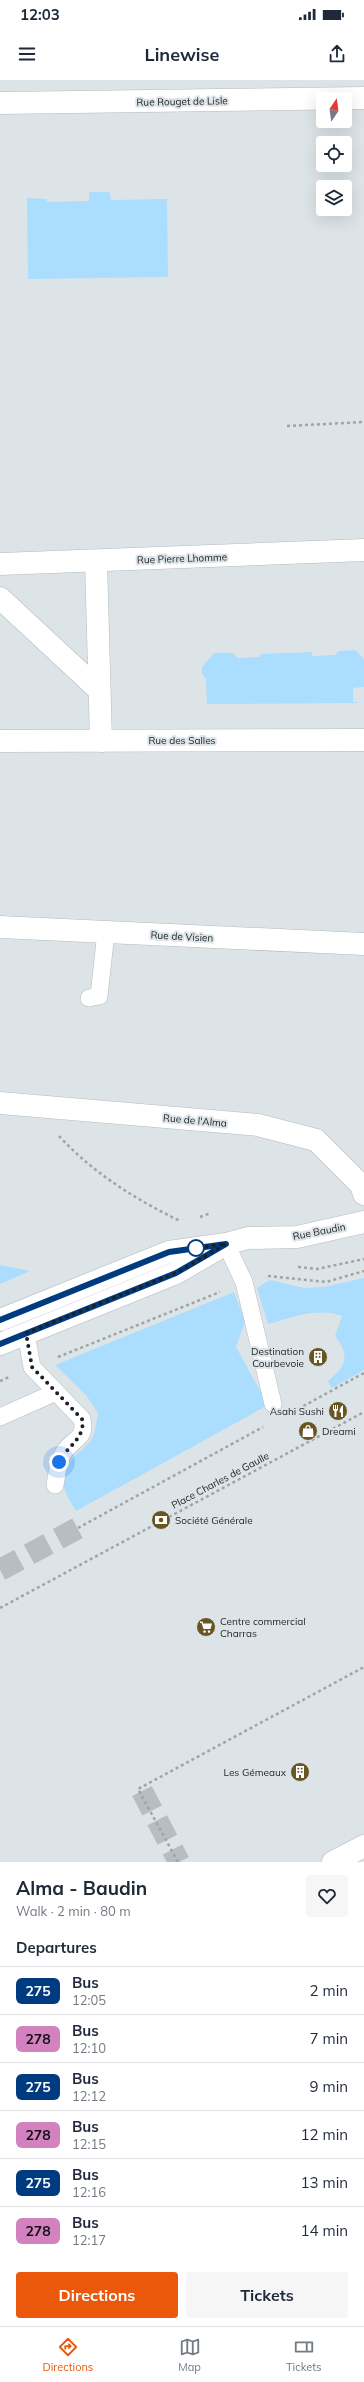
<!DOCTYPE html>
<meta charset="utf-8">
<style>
:root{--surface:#fff;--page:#f6f6f7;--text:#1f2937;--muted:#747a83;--line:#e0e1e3;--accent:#ea580c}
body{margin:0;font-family:Mulish,sans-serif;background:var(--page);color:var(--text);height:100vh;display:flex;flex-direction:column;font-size:15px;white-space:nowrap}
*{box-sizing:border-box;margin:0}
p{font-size:13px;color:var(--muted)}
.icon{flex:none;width:22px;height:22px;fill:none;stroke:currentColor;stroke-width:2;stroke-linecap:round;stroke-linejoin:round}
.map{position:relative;height:1782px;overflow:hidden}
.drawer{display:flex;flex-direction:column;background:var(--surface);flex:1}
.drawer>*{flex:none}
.badge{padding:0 8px;border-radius:6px;font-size:14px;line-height:26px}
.needle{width:26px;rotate:13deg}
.controls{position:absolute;left:316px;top:12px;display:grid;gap:8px}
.controls a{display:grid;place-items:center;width:36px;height:36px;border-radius:4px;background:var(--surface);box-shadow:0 4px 16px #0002;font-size:20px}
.you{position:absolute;width:20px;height:20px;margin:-10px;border:3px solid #fff;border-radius:50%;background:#1a73e8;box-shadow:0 0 0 6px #1a73e833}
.map>.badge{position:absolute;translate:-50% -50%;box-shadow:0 0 0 2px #fff}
h2{padding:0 16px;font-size:15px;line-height:36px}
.round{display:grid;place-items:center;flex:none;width:42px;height:42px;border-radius:4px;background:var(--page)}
.summary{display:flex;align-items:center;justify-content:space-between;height:68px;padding:0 16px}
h1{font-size:19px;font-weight:700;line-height:30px}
.button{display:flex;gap:8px;margin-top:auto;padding:8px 16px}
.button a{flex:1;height:46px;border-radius:4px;background:var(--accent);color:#fff;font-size:16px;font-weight:700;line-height:46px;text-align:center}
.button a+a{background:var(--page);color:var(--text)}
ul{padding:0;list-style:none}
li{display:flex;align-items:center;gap:12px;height:48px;padding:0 16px;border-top:1px solid var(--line)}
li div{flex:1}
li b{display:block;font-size:15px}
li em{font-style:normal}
li .badge{min-width:44px;font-weight:700;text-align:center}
.status{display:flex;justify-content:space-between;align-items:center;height:28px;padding:0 20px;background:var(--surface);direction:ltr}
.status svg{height:11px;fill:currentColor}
header{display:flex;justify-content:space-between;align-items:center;height:52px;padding:0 16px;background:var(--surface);font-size:18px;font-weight:700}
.dock{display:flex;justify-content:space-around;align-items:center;height:56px;border-top:1px solid var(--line);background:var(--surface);font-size:11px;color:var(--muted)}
.dock a{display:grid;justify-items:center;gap:2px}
.dock .active{color:var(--accent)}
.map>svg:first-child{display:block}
.green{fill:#abddfe}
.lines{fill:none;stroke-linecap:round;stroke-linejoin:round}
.street-tunnel{stroke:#b7bdc0;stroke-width:22;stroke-dasharray:22 11;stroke-linecap:butt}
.lane-casing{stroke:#b4babf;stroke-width:18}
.street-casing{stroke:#b4babf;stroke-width:23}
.secondary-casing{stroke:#b4babf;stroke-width:23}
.path{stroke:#9fa4a7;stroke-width:2.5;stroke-dasharray:3 3;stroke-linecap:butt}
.lane{stroke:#fff;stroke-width:17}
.street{stroke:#fff;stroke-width:22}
.secondary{stroke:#fff;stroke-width:22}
.line-casing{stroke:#fff;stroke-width:9}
.line{stroke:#003b80;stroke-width:6}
.walk{stroke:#1d2021;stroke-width:4;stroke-dasharray:0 7.2}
.stop-dot{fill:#fff;stroke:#003b80;stroke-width:2}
.labels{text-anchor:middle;stroke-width:4;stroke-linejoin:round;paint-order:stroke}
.street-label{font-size:10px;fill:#1d2021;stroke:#dde4e8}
.poi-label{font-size:10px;fill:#1d2021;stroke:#dde4e8;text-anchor:end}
</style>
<div class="status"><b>12:03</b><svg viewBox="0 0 49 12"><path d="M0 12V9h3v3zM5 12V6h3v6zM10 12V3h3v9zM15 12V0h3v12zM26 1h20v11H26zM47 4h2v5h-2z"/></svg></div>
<header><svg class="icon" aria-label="menu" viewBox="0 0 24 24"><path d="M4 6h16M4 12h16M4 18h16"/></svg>Linewise<svg class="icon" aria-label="share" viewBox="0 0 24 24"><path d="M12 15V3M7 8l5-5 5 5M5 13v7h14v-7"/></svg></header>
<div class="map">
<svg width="364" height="1782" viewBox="0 0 364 1782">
<rect width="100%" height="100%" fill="#dde4e8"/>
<!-- green -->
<g class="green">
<path d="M89,112H110L111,120L167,119L168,197L28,199L27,118L47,119V122L89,121Z"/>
<path d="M355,570L364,579V607L353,608V622L364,623L207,624L206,599L202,594V587L214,573H232L238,578L260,577V574L312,572V576L335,575L339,571Z"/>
<path d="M0,1185L30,1191L0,1204Z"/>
<path d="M364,1198V1290L332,1308L328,1301C347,1286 350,1275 335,1256L342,1236C317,1227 293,1237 268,1244L257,1208L270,1200L304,1208L324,1207Z"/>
<path d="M234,1212L245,1241L236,1267L268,1325L76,1431C65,1413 55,1398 73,1378C78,1372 86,1367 91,1360C96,1352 96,1342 98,1333L86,1315L55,1285Z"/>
</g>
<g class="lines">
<!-- street-tunnel -->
<g class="street-tunnel">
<path d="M0,1490L78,1448"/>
<path d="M142,1711L179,1782"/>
</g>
<defs>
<g id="lane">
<path d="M89,918L99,916L106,852"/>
<path d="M226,1164L244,1202L273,1324"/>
<path d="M26,1253L32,1287L82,1339C87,1359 73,1358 64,1372C58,1381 57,1394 55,1405"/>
<path d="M0,1337L56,1312"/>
</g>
<g id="street">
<path d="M0,23L364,18"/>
<path d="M96,481L101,661"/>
<path d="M0,484L364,470"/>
<path d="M0,518L99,610"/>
<path d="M0,661L364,660"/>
<path d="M0,847L364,864"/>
<path d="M0,1023L258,1045L316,1060L361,1105L364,1114"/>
<path d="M333,1782L364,1766"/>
</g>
<g id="secondary">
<path d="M0,1240L169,1172L226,1164L248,1158L297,1157L364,1142"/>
<path d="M0,1264L176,1193L216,1170"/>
</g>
</defs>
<!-- lane casing -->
<use href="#lane" class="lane-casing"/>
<!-- street casing -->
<use href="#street" class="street-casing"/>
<!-- secondary casing -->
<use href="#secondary" class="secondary-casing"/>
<!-- path -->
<g class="path">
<path d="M287,346L364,342"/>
<path d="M59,1056C93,1093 135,1119 180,1141"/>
<path d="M200,1137L211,1133"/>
<path d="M298,1187L317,1189L364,1179"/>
<path d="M268,1196L326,1202L364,1191"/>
<path d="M58,1277L220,1212"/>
<path d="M0,1301L9,1297"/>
<path d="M298,1329L364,1293"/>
<path d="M78,1448L263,1347"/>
<path d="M0,1528L364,1332"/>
<path d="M178,1782L138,1709L364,1587"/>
</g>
<!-- lane -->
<use href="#lane" class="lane"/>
<!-- street -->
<use href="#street" class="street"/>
<!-- secondary -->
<use href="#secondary" class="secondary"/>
</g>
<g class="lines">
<defs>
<path id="line" d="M0,1240L169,1172L226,1164L176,1193L0,1264"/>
</defs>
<!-- line casing -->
<use href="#line" class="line-casing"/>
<!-- line -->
<use href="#line" class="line"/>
<!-- walk -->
<path class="walk" d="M59,1382C67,1366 86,1358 82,1339L32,1287L26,1253L176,1193L226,1164L196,1168"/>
</g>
<!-- icons -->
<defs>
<symbol id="building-disc" viewBox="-11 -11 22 22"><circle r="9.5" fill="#685523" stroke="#dde4e8"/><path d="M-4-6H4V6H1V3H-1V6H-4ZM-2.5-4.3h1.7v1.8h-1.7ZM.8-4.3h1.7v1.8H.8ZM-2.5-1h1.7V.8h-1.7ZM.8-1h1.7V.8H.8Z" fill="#fff"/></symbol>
<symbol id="restaurant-disc" viewBox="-11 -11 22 22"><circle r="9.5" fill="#685523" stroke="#dde4e8"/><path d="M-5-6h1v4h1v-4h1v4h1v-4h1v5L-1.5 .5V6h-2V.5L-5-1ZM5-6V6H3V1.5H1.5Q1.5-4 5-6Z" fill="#fff"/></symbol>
<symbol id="shop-disc" viewBox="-11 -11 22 22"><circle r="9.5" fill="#685523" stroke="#dde4e8"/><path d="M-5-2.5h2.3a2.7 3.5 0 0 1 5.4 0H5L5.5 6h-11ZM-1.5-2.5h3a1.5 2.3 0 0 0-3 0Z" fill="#fff"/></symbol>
<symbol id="bank-disc" viewBox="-11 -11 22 22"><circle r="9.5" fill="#685523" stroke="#dde4e8"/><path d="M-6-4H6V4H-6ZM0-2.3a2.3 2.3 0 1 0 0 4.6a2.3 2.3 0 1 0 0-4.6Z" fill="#fff"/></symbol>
<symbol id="supermarket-disc" viewBox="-11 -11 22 22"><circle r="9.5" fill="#685523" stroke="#dde4e8"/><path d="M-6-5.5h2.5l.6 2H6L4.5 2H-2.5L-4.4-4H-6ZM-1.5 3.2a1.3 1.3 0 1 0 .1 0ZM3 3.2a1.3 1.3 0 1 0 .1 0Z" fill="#fff"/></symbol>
</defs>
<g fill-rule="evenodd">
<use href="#building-disc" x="307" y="1266" width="22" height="22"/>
<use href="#restaurant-disc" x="327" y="1320" width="22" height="22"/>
<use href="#shop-disc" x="297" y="1340" width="22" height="22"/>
<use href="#bank-disc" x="150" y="1429" width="22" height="22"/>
<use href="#supermarket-disc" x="195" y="1536" width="22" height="22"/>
<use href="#building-disc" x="289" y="1681" width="22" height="22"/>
</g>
<!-- markers -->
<circle class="stop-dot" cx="196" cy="1168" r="8"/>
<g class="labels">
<!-- street labels -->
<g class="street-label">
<text transform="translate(182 21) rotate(-1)" y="4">Rue Rouget de Lisle</text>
<text transform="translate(182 478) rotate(-2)" y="4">Rue Pierre Lhomme</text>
<text x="182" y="664">Rue des Salles</text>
<text transform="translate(182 856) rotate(3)" y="4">Rue de Visien</text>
<text transform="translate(195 1040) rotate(5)" y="4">Rue de l'Alma</text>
<text transform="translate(319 1151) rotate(-11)" y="4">Rue Baudin</text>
<text transform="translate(220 1400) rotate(-28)" y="4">Place Charles de Gaulle</text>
</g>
<!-- poi labels -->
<g class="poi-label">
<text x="304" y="1275">Destination<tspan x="304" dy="12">Courbevoie</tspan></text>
<text x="324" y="1335">Asahi Sushi</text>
<text x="322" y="1355" text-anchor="start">Dreami</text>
<text x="175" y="1444" text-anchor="start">Société Générale</text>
<text x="220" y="1545" text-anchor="start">Centre commercial<tspan x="220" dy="12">Charras</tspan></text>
<text x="286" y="1696">Les Gémeaux</text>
</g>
</g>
</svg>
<div class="controls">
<a><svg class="needle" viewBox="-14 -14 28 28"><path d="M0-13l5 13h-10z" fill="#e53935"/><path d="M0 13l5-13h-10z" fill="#747a83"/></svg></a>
<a><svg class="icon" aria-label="locate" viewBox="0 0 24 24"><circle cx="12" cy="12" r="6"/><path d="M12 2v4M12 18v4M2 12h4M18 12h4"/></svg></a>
<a><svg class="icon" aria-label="layers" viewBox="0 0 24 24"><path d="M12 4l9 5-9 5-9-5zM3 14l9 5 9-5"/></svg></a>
</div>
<div class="you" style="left:59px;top:1382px"></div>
</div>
<section class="drawer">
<div class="summary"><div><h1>Alma - Baudin</h1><p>Walk · 2 min · 80 m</p></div><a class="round"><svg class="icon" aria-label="heart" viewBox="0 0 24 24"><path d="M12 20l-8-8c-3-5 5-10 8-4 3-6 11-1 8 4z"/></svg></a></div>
<h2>Departures</h2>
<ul>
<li><span class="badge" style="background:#003b80;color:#fff">275</span><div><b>Bus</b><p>12:05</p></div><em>2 min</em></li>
<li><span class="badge" style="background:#d282be;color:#111">278</span><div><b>Bus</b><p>12:10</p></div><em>7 min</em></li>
<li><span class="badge" style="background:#003b80;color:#fff">275</span><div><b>Bus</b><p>12:12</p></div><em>9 min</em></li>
<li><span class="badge" style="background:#d282be;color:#111">278</span><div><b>Bus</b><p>12:15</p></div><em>12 min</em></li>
<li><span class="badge" style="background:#003b80;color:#fff">275</span><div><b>Bus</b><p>12:16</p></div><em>13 min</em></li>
<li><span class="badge" style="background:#d282be;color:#111">278</span><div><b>Bus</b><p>12:17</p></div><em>14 min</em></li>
</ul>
<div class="button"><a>Directions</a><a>Tickets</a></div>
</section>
<nav class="dock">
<a class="active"><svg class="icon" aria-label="directions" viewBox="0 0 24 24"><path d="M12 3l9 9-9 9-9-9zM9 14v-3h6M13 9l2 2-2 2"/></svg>Directions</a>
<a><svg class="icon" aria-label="map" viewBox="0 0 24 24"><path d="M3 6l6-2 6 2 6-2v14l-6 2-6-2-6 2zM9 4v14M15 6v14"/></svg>Map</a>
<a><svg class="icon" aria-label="tickets" viewBox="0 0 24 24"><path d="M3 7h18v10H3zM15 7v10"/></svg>Tickets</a>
</nav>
